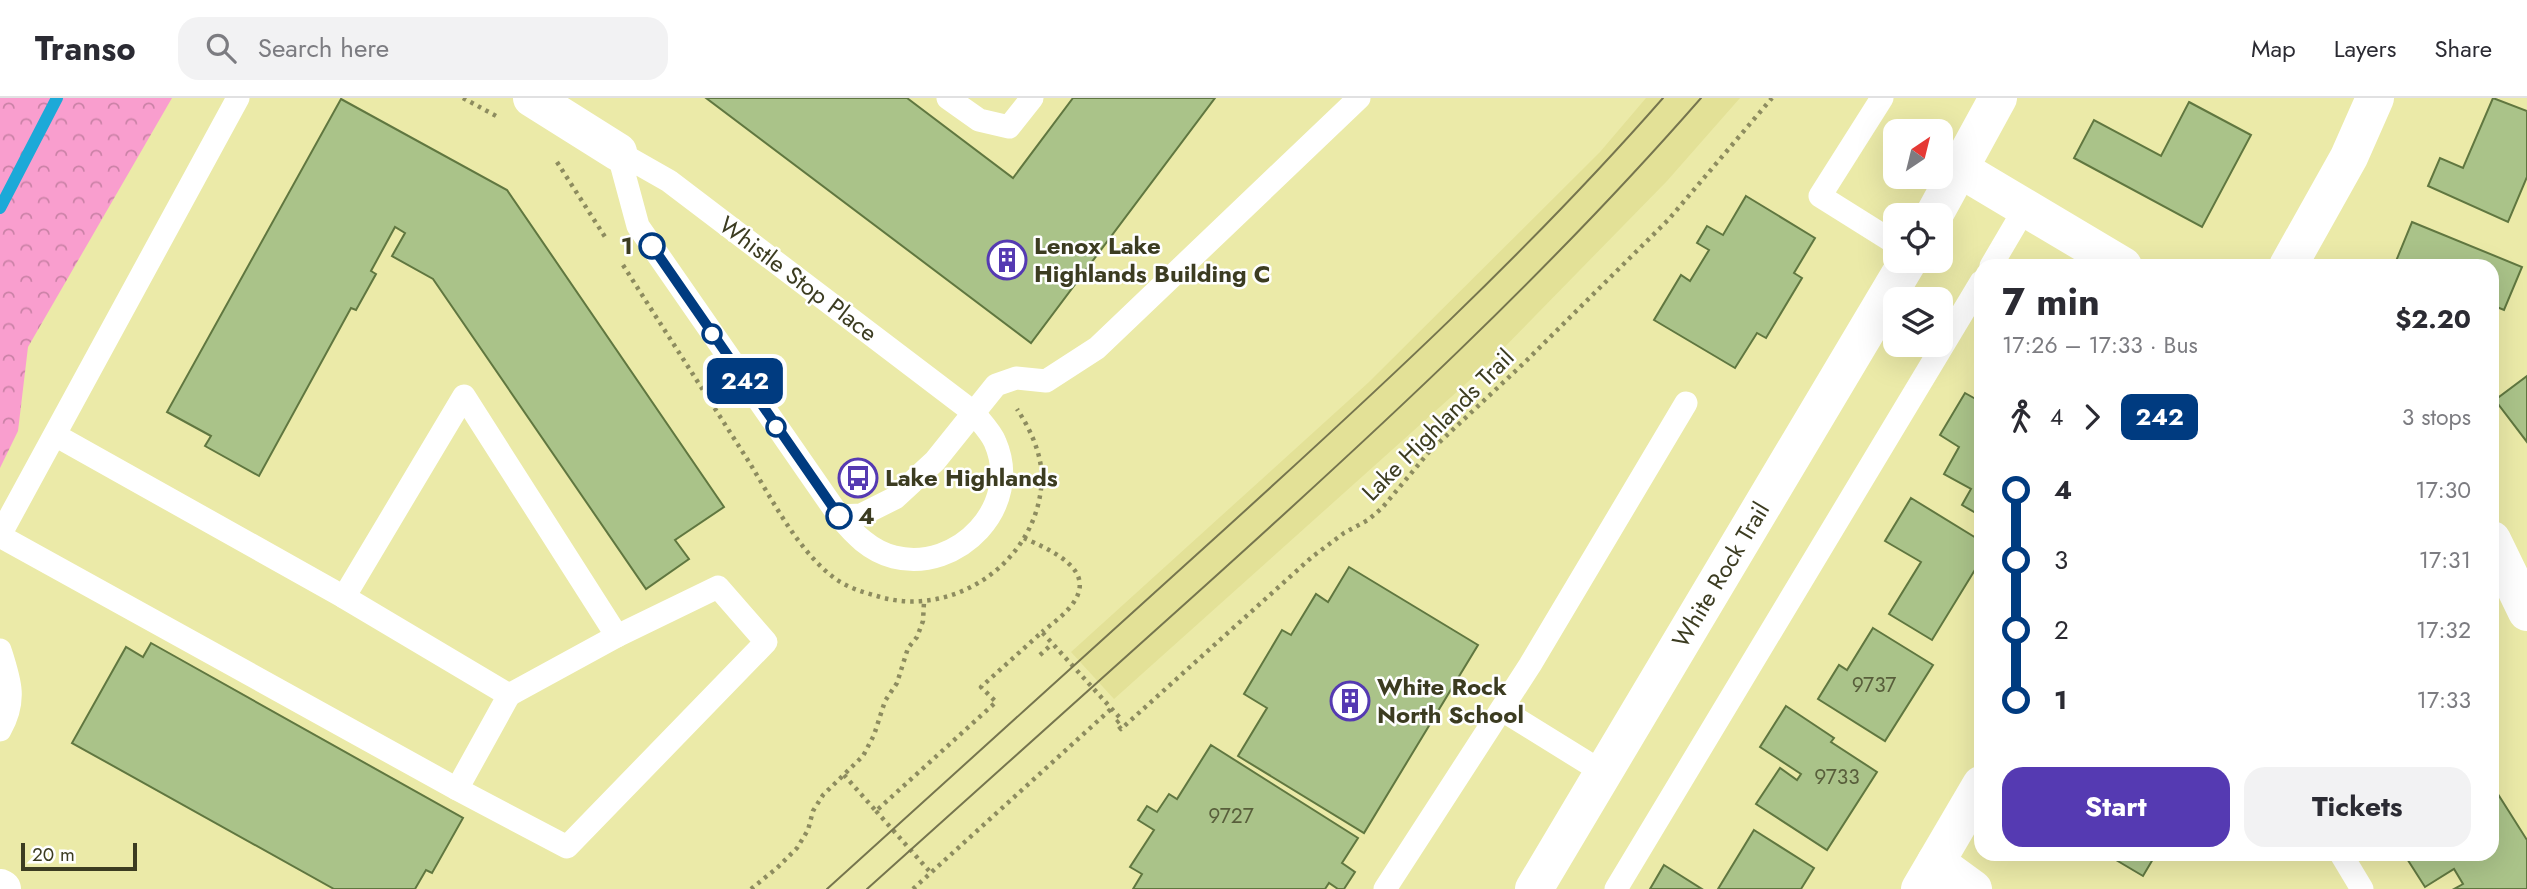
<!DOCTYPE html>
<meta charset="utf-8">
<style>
:root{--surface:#fff;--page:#f2f2f3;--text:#2b2b33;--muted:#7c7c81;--line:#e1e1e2;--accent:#553ab2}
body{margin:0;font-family:Jost,sans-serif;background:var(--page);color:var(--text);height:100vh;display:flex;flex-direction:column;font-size:26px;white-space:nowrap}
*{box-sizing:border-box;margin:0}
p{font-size:23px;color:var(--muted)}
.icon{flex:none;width:38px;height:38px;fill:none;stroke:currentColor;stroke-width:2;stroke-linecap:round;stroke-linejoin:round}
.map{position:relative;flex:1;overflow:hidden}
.drawer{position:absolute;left:1974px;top:161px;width:525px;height:602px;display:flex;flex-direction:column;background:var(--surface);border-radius:21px;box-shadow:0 7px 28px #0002}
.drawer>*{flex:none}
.badge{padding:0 14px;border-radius:10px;font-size:24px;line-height:46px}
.needle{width:46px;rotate:35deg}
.tools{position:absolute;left:1883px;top:21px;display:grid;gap:14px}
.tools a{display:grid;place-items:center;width:70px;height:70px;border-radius:14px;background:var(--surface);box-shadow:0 7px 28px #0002;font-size:35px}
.scale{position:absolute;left:21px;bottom:18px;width:116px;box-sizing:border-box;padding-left:7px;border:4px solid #3c3c21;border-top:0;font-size:19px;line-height:24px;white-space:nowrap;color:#3c3c21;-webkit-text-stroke:5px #fff;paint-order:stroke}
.map>.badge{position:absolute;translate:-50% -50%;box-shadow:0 0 0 4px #fff}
.legs{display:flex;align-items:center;gap:10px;height:77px;padding:0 28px;font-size:23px}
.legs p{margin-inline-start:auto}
.overview{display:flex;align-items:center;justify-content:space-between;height:119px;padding:0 28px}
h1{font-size:38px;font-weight:700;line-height:52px}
.button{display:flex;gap:14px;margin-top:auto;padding:14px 28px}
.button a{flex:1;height:80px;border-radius:21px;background:var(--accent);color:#fff;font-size:28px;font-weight:700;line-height:80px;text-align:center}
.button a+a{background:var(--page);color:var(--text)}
ul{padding:0 28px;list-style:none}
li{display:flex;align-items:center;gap:24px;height:70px;font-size:26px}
li i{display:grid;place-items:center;width:10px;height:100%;margin:0 9px;background:currentColor}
li i::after{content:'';width:18px;height:18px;margin:-9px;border:5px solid;border-radius:50%;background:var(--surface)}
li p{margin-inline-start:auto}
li:first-child i{background:linear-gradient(#0000 50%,currentColor 0)}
li:last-child i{background:linear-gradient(currentColor 50%,#0000 0)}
header{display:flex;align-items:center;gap:42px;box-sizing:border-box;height:98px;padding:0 35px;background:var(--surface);border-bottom:2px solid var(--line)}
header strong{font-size:33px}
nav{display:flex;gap:38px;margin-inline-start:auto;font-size:24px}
.search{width:490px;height:63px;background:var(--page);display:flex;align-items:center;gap:18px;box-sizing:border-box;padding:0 24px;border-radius:21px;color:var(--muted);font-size:26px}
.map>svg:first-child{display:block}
.built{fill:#e3e197}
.forest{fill:url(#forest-crowns)}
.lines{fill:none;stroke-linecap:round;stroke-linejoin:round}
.stream{stroke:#1ca9d8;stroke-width:12}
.building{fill:#aac389;stroke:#607740;stroke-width:2}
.path{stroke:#8d8c5f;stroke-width:4.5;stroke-dasharray:3.5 5;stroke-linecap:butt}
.service{stroke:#fff;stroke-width:23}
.minor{stroke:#fff;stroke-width:38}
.tertiary{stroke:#fff;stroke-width:38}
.secondary{stroke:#fff;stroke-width:38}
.tram{stroke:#76754e;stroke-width:2}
.line-1-casing{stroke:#fff;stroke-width:16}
.line-1{stroke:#003b80;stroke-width:10}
.stop-1-dot{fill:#fff;stroke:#003b80;stroke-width:3.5}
.labels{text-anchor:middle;stroke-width:5;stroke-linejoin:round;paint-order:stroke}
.number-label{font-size:21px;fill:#585e3b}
.stop-label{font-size:24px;font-weight:bold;fill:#3c3c21;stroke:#fff;text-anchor:end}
.poi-label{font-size:24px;font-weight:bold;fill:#3c3c21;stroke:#fff;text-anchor:start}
.street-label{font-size:24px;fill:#3c3c21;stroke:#fff}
</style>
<header>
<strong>Transo</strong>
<div class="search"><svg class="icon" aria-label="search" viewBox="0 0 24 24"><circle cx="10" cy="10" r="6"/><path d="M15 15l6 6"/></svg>Search here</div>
<nav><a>Map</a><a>Layers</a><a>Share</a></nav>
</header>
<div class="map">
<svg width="2527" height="791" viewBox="0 0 2527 791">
<defs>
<pattern id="forest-crowns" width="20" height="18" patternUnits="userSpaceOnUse" patternTransform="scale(1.75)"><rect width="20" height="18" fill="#f99ece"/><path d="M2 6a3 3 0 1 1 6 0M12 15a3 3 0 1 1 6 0" fill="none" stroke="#cb82a7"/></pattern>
</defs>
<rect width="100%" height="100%" fill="#ebeaa8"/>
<!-- built -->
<path class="built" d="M1646,0H1740L1667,83L1489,265L1114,601L1071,554L1369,284L1600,54Z"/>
<!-- forest -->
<path class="forest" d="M0,0H172L28,249L18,333L0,370Z"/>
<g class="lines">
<!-- stream -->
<path class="stream" d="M0,110L57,0"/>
</g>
<!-- building -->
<g class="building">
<path d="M706,0H907L1013,80L1073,0H1215L1031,245Z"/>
<path d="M2493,0L2527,13V79L2508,124L2428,88L2440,60L2463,70Z"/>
<path d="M341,1L507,92L724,409L675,442L689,461L646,491L433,181L392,158L405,135L395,129L371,173L376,176L356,212L351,210L259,378L205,348L211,338L167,314Z"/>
<path d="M2189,4L2251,37L2202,129L2074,60L2094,22L2161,58Z"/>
<path d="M1746,98L1815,140L1794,175L1802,180L1766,240L1757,235L1735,270L1654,222L1681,177L1690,183L1709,152L1697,145L1707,128L1723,137Z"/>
<path d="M2412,124L2522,169L2504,212L2492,207V168H2394Z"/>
<path d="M2527,278V344L2495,302Z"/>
<path d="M1965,295L1981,304V418L1962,407L1971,391L1944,376L1959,349L1940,337Z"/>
<path d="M1911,400L1981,443V462L1932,542L1889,516L1921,464L1885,443Z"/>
<path d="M1349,469L1478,547L1364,735L1238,658L1267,610L1244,596L1282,532L1291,537L1316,496L1328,504Z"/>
<path d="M1873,530L1933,567L1885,643L1818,601L1839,567L1847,572Z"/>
<path d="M151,545L463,720L432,775L426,772L415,791H334L72,645L126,549L143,559Z"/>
<path d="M1786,608L1834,640L1831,644L1877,674L1827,752L1756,706L1780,670L1797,682L1801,676L1760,649Z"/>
<path d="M1211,647L1358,740L1342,765L1355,774L1344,791H1338L1329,785L1325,791H1133L1142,776L1130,769L1154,732L1138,722L1147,708L1157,714L1169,696L1177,701Z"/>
<path d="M2496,693L2527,742V791H2454L2463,786L2454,771L2425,789L2404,756H2492V695Z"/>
<path d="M1754,732L1814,770L1801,791H1718Z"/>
<path d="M2106,756H2156L2143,778Z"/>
<path d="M1664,767L1702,791H1650Z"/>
</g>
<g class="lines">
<!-- path -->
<g class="path">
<path d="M463,0L498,19"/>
<path d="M557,64L607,142"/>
<path d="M623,167C665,233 707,298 749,364C773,403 797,451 833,479C846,489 862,494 877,498C950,521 1032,468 1041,391C1045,362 1032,334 1017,311"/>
<path d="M1024,440C1050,452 1100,472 1071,508C1063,518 1052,526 1042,534"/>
<path d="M1040,557L1052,546"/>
<path d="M844,677L876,713L996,604L981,589L1042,534L1121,621L1116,625L1121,631L1312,459L1344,435L1368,422L1382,410L1429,354L1524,265L1669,121L1772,0"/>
<path d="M876,713L931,775"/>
<path d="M751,791L777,770L797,750L808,732L813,713L823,697L863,658L874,637L885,603L897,585L908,550L917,539L923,523L924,504"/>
<path d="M913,791L1111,611"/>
</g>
<!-- service -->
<g class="service">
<path d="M948,0L979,22L1009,29L1032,0"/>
<path d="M1882,0L1820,98L1895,145"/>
<path d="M618,54L669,83L973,314C980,323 991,334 995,344C1023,408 958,475 894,459C870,453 854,436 839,418L638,128Z"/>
<path d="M1991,168L2025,110"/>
<path d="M839,418L861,417L895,400L935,363L996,287L1016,280L1046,283L1097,250L1359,0"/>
<path d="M0,437L238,0"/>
<path d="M0,438L457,691L567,749L766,544L718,489L617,538L464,298L344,499L55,337"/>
<path d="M344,499L509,597L617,538"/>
<path d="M0,552C10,583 17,602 0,632"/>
<path d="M1502,612L1604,675"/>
<path d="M457,691L509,597"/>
<path d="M2341,756L2362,791"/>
<path d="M1385,791L1530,567L1686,305"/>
<path d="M1616,791L1981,184"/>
</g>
<!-- minor -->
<g class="minor">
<path d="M532,0L618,54"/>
<path d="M1960,71L2123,168"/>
<path d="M2288,168L2349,59L2375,0"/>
<path d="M2492,442L2527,514"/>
<path d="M1936,764L1973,791"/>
<path d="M1920,791L1981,687"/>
</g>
<!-- tertiary -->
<g class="tertiary">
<path d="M1934,117L1998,0"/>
<path d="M1534,791L1908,163"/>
</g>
<!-- secondary -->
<path class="secondary" d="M0,790L2,791"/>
<!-- tram -->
<g class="tram">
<path d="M827,791C960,671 1093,550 1226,430C1377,293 1528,154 1663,0"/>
<path d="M867,791C980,689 1093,587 1207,486C1379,331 1549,174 1701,0"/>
</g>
</g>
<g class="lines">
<defs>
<path id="line-1" d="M652,148L839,418"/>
</defs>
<!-- line-1 casing -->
<use href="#line-1" class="line-1-casing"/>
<!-- line-1 -->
<use href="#line-1" class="line-1"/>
</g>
<!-- icons -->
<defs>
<symbol id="building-ring" viewBox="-11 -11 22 22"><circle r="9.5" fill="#fff" stroke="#553ab2" stroke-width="1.5"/><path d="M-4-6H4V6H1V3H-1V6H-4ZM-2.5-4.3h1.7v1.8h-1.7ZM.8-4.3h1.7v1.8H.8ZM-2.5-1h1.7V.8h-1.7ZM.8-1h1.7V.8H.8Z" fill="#553ab2"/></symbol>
<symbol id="bus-ring" viewBox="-11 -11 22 22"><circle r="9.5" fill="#fff" stroke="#553ab2" stroke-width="1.5"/><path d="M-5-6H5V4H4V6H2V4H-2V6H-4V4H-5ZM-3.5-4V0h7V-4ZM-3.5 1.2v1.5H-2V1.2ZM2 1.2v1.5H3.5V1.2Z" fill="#553ab2"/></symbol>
</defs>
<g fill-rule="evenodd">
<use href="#building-ring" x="985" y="140" width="44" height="44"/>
<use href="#bus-ring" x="836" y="358" width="44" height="44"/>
<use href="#building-ring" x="1328" y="581" width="44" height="44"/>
</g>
<!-- markers -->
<g class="stop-1-dot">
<circle cx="652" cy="148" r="12"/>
<circle cx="712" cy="236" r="9"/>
<circle cx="776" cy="329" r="9"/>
<circle cx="839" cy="418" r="12"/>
</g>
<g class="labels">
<!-- number labels -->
<g class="number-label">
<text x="1874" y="594">9737</text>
<text x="1837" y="686">9733</text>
<text x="1231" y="725">9727</text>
</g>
<!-- stop labels -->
<g class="stop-label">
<text x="633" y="156">1</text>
<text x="858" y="426" text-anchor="start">4</text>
</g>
<!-- poi labels -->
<g class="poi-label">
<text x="1034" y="156">Lenox Lake<tspan x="1034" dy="28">Highlands Building C</tspan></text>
<text x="885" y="388">Lake Highlands</text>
<text x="1377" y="597">White Rock<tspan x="1377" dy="28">North School</tspan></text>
</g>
<!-- street labels -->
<g class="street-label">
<text transform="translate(798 181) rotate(37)" y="8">Whistle Stop Place</text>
<text transform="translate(1438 327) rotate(-45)" y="8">Lake Highlands Trail</text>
<text transform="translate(1721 477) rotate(-59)" y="8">White Rock Trail</text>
</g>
</g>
</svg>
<div class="tools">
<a><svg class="needle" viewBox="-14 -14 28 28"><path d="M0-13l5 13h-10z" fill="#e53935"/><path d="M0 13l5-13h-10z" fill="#7c7c81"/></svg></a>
<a><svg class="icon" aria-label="locate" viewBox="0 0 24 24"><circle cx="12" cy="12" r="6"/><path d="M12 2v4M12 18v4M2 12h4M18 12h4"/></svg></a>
<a><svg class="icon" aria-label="layers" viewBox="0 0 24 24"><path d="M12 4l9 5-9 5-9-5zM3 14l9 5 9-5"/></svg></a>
</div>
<div class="scale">20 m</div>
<b class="badge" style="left:745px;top:283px;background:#003b80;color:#fff">242</b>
<section class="drawer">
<div class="overview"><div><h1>7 min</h1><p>17:26 – 17:33 · Bus</p></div><b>$2.20</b></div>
<div class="legs"><svg class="icon" aria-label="walk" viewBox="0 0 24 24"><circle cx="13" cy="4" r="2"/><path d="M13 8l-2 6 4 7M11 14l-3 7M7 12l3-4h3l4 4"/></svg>4<svg class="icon" aria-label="forward" viewBox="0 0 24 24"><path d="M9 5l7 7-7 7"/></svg><b class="badge" style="background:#003b80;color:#fff">242</b><p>3 stops</p></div>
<ul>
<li><i style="color:#003b80"></i><b>4</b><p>17:30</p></li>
<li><i style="color:#003b80"></i><span>3</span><p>17:31</p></li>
<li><i style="color:#003b80"></i><span>2</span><p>17:32</p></li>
<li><i style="color:#003b80"></i><b>1</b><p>17:33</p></li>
</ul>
<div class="button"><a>Start</a><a>Tickets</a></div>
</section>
</div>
